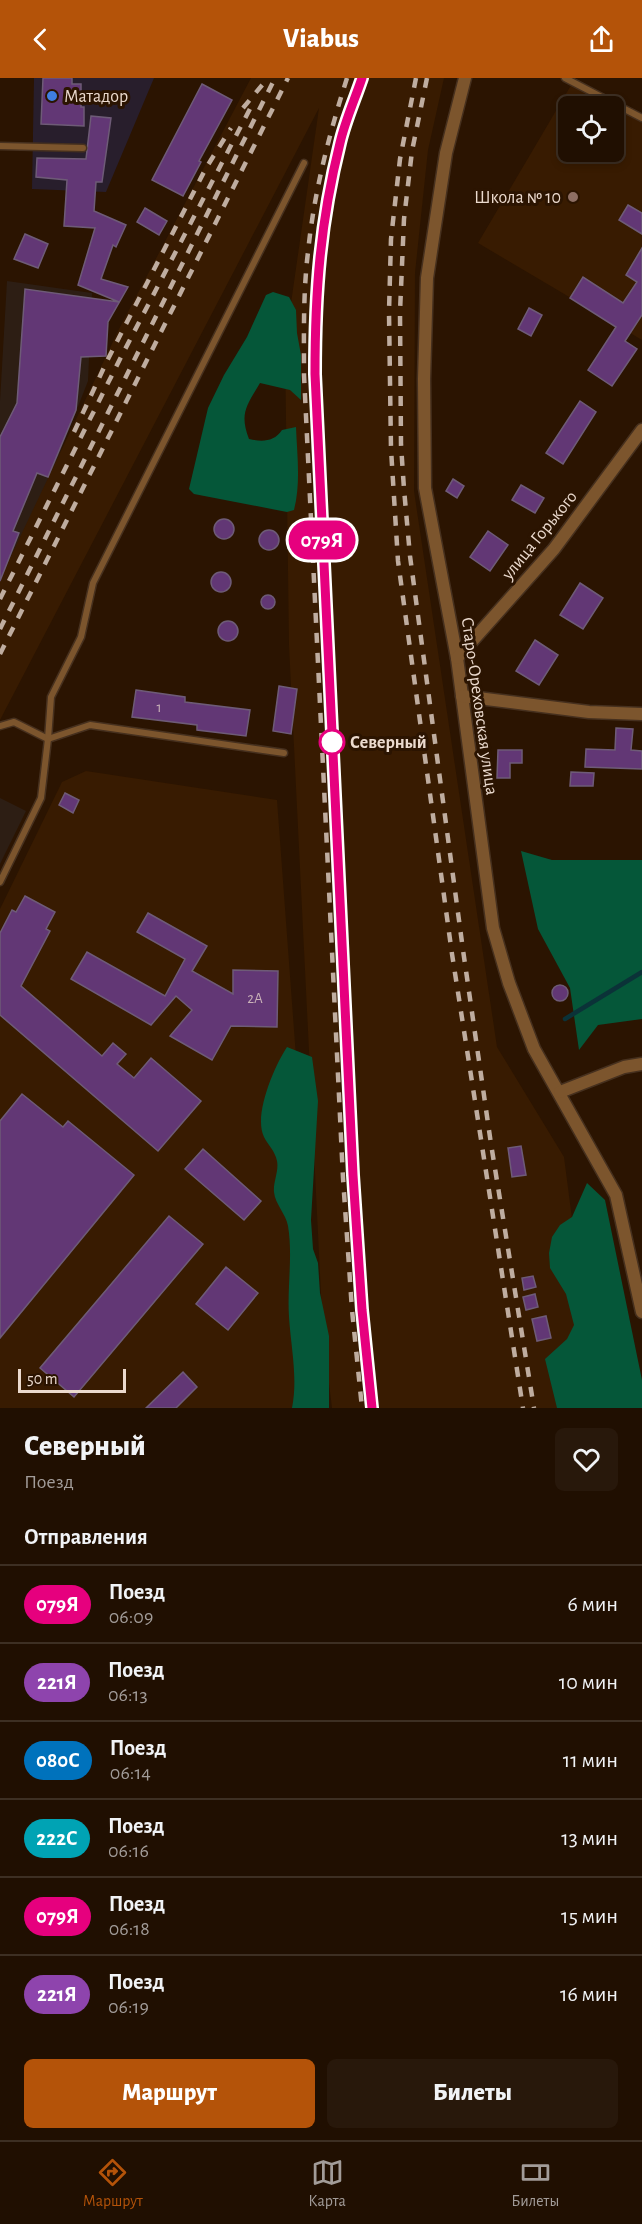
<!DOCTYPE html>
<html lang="ru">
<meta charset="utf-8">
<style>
:root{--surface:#200f01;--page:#28180b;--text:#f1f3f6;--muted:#a29c99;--line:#3d2f23;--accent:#b45309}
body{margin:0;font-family:"Alegreya Sans",sans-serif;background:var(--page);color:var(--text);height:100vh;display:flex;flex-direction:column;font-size:22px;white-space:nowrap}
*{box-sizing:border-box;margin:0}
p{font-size:20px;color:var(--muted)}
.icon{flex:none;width:33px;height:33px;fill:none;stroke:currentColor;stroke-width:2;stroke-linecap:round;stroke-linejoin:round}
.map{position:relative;height:1330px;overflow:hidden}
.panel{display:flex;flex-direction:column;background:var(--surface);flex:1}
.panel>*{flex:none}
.badge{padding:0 12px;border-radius:20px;font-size:21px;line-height:39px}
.fabs{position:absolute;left:558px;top:18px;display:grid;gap:12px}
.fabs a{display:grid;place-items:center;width:66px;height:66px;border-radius:9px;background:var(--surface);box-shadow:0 3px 9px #0003,0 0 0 2px var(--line);font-size:30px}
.scale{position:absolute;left:18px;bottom:15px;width:108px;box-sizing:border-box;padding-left:6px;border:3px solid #ebdace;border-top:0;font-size:16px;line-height:21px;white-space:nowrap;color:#ebdace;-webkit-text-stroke:4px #2b1401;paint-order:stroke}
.map>.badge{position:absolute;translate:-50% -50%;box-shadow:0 0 0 3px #fff}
h2{padding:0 24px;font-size:22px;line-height:54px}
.round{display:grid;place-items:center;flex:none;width:63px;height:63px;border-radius:9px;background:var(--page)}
.head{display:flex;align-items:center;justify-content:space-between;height:102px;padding:0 24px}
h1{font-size:28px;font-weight:800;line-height:45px}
.button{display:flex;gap:12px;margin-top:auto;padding:12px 24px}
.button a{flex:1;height:69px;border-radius:9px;background:var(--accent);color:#fff;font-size:24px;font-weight:800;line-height:69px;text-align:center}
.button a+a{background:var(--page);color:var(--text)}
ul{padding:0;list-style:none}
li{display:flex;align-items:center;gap:18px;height:78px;padding:0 24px;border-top:2px solid var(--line)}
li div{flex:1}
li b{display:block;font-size:22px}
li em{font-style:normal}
li .badge{min-width:66px;font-weight:700;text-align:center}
header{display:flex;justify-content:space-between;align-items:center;height:78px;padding:0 24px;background:var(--accent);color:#fff;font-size:27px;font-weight:800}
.menu{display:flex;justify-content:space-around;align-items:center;height:84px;border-top:2px solid var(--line);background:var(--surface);font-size:16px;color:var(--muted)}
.menu a{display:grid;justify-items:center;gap:3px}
.menu .current{color:var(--accent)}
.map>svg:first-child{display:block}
.commercial{fill:#281e2c}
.industrial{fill:#2d1e14}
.built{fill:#381b01;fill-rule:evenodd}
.forest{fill:#055739}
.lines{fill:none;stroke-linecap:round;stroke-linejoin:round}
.stream{stroke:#0b3238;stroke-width:4.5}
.building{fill:#623775;stroke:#6e5b77;stroke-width:1.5}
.lane-casing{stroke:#46301e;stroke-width:9}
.street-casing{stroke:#46301e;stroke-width:15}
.lane{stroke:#7c552d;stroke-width:6}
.street{stroke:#7c552d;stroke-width:12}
.rail{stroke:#bfada0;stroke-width:4.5;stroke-dasharray:10 10;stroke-linecap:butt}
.line-casing{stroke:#fff;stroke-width:14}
.line{stroke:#e6007e;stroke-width:9}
.shop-dot{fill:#3f7fe0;stroke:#2b1401;stroke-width:2}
.education-dot{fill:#8d6e63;stroke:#2b1401;stroke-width:2}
.stop-dot{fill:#fff;stroke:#e6007e;stroke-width:3}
.labels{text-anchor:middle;stroke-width:6;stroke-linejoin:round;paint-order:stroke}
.number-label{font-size:15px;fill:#c9b1b8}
.poi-label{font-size:18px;fill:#ebdace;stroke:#2b1401;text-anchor:start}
.street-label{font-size:18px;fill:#ebdace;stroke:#2b1401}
.stop-label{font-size:18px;font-weight:bold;fill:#ebdace;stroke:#2b1401;text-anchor:start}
</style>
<header><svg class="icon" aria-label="back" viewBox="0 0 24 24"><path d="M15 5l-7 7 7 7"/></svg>Viabus<svg class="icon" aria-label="share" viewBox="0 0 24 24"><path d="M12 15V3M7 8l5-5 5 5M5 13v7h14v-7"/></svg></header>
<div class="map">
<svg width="642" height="1330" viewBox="0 0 642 1330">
<rect width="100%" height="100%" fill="#2b1401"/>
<!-- commercial -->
<path class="commercial" d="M34,0H154L106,114L32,111Z"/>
<!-- industrial -->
<g class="industrial">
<path d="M7,203L92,215L88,303L52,395L0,502V323Z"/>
<path d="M0,720L26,733L0,786Z"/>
</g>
<!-- built -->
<g class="built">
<path d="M251,0H444L428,72L415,195L414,413L497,969L564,1079L587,1256L579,1330H332L323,1257L289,567L285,267L319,30L0,642V501L119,251Z"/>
<path d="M573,4L642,45V262L478,165ZM568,28H614V74H568Z"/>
<path d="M86,693L277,722L322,1330H0V831L62,704Z"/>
</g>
<!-- forest -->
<g class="forest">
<path d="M273,214L289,219L296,232L297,255L301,277V322L290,312L260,305C247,327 239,335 249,361C262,364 274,364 282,352L296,349C297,376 301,405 294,432L287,434L194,416L189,411L208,330L224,297L247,259L266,217Z"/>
<path d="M521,773L552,782H642V941L598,947L579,972L570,910L538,851Z"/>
<path d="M287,969L312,979L318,1023L311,1142L313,1171L318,1185L320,1215L329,1258V1330H292C298,1300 291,1270 289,1239C287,1209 293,1178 288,1148C286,1136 275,1126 274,1114C273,1104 279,1093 277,1083C275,1073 268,1067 264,1059C253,1037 275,987 287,969Z"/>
<path d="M587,1105L605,1122L642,1302V1330H557L545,1281L567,1261L574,1247L566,1216L550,1190L549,1175L552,1159L560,1147L572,1139Z"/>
</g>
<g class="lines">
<!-- stream -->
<path class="stream" d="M565,941L642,894"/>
</g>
<!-- building -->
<g class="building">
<path d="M43,0H72V6H81V29H84V48L41,46Z"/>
<path d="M202,6L232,22L199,83L201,84L183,118L152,102Z"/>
<path d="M91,38L111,40L102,104H96L94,133L126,147L116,169L113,167L101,201L128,209L108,244L106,278L81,279L76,332L48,399L37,395L13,453L19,455L0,503V359L17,325L25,211L119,224L78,207L95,150L64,148L67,102L36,99L37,80L86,81Z"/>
<path d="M628,127L642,135V156L619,142Z"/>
<path d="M145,130L167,143L159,157L137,144Z"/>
<path d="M25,156L48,166L38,190L14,181Z"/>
<path d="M642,170V237L625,263L637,271L612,308L588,292L616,249L570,220L583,199L623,225L637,204L626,197Z"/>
<path d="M529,230L542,237L531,258L518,251Z"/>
<path d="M580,323L596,334L563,386L546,375Z"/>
<path d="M453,401L464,408L457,420L446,413Z"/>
<path d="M521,407L544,420L535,435L512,422Z"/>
<circle cx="224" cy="451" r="10"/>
<circle cx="269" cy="462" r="10"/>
<path d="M488,453L508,467L490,493L470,479Z"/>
<circle cx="221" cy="504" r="10"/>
<path d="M580,505L603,520L583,551L560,537Z"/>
<circle cx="268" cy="524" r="7"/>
<circle cx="228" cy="553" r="10"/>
<path d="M535,562L558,577L539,607L516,593Z"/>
<path d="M279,608L297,611L291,656L273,653Z"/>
<path d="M136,612L185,619V624L250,632L246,658L197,652V647L132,639Z"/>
<path d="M616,650L633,651L631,672L642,673V691L585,689L586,671L615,672Z"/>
<path d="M498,672H522V685H510V700H497Z"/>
<path d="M571,694L594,695L593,708H570Z"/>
<path d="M65,715L79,722L73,735L59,727Z"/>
<path d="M25,818L55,834L46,851L50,853L21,908L102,978L113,965L126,976L117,986L134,1000L151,980L201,1023L158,1073L0,937V855L12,832L16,834Z"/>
<path d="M148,835L207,868L192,893L233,916V892L278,893L277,949L231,948L212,982L170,958L192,932L176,918L151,947L71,901L87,874L165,918L185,881L137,854Z"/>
<circle cx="560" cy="915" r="8"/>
<path d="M22,1016L63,1049L68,1043L134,1097L0,1260V1043Z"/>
<path d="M521,1068L526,1097L512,1099L508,1070Z"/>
<path d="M203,1071L261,1123L244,1142L185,1091Z"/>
<path d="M169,1138L203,1166L74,1319L40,1290Z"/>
<path d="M226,1189L258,1215L228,1252L196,1226Z"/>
<path d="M533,1198L536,1209L524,1212L522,1200Z"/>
<path d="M535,1216L538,1229L526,1232L523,1219Z"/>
<path d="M546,1238L551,1260L537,1263L532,1241Z"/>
<path d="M183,1294L197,1309L176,1330H146Z"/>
</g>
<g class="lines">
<defs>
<g id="lane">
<path d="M565,0L642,40"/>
<path d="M0,68L83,70"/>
<path d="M0,648L14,644L48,661L90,647L284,675"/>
<path d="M0,804L41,720L48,661L51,619L81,559L93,505L304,85"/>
</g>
<g id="street">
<path d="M465,0L446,75L427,200L424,301L425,410L457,580L493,850L509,905L534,971L616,1117L642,1234"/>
<path d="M457,580L554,471L642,352"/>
<path d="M462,618L589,634L642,636"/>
<path d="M560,1014L624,989L642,986"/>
</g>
</defs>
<!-- lane casing -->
<use href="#lane" class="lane-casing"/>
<!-- street casing -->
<use href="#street" class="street-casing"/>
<!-- lane -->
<use href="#lane" class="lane"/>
<!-- street -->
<use href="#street" class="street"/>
<!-- rail -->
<g class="rail">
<path d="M347,0C329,57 314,114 308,174C303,215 304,256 304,297L343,1100L352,1232L362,1330"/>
<path d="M362,0C355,21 345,43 340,65C320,144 315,215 315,296L353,1097L362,1232L372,1330"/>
<path d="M416,0L400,81L391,161L389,234L391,371L398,483L452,876L523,1330"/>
<path d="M427,0L412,73L404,141L400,234L401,367L404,411L410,478L463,872L491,1066L534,1330"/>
<path d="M243,30L268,0"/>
<path d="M74,354L107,283L206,90L231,50"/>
<path d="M0,521L120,281L252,27"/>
<path d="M0,551L275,0"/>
<path d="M0,576L288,0"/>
</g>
</g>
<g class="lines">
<defs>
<path id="line" d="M362,0C355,21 345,43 340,65C320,145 315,214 315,296L353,1097L362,1232L372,1330"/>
</defs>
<!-- line casing -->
<use href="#line" class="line-casing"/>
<!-- line -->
<use href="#line" class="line"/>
</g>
<!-- markers -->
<circle class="shop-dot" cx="52" cy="18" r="6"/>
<circle class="education-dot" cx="573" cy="119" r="6"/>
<circle class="stop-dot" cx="332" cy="664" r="12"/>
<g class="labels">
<!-- number labels -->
<g class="number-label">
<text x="159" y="634">1</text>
<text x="255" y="925">2А</text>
</g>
<!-- poi labels -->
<g class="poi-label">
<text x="64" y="24">Матадор</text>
<text x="561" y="125" text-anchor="end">Школа № 10</text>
</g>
<!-- street labels -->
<g class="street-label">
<text transform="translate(539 457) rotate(-51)" y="6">улица Горького</text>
<text transform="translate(480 628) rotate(82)" y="6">Старо-Ореховская улица</text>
</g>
<!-- stop labels -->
<g class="stop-label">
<text x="350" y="670">Северный</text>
</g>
</g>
</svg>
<div class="fabs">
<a><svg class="icon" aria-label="locate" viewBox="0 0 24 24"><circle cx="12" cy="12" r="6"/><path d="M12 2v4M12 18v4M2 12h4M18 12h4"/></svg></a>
</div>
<div class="scale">50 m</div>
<b class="badge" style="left:322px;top:462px;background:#e6007e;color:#fff">079Я</b>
</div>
<section class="panel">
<div class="head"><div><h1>Северный</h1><p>Поезд</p></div><a class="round"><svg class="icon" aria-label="heart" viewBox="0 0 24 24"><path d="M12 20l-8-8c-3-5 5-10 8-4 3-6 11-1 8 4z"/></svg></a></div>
<h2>Отправления</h2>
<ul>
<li><span class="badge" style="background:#e6007e;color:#fff">079Я</span><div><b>Поезд</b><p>06:09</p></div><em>6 мин</em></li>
<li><span class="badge" style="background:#8e44ad;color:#fff">221Я</span><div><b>Поезд</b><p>06:13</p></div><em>10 мин</em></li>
<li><span class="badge" style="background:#0072bc;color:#fff">080С</span><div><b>Поезд</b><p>06:14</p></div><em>11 мин</em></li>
<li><span class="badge" style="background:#00a3b4;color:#fff">222С</span><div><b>Поезд</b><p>06:16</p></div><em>13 мин</em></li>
<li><span class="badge" style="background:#e6007e;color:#fff">079Я</span><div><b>Поезд</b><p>06:18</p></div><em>15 мин</em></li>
<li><span class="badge" style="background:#8e44ad;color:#fff">221Я</span><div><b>Поезд</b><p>06:19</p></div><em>16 мин</em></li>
</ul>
<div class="button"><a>Маршрут</a><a>Билеты</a></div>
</section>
<nav class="menu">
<a class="current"><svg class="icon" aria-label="directions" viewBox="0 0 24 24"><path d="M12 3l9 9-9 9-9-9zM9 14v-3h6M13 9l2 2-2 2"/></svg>Маршрут</a>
<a><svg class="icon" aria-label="map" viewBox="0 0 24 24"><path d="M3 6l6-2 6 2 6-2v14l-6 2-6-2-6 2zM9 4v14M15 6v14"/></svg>Карта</a>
<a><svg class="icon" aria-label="tickets" viewBox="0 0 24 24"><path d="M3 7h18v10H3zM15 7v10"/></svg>Билеты</a>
</nav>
